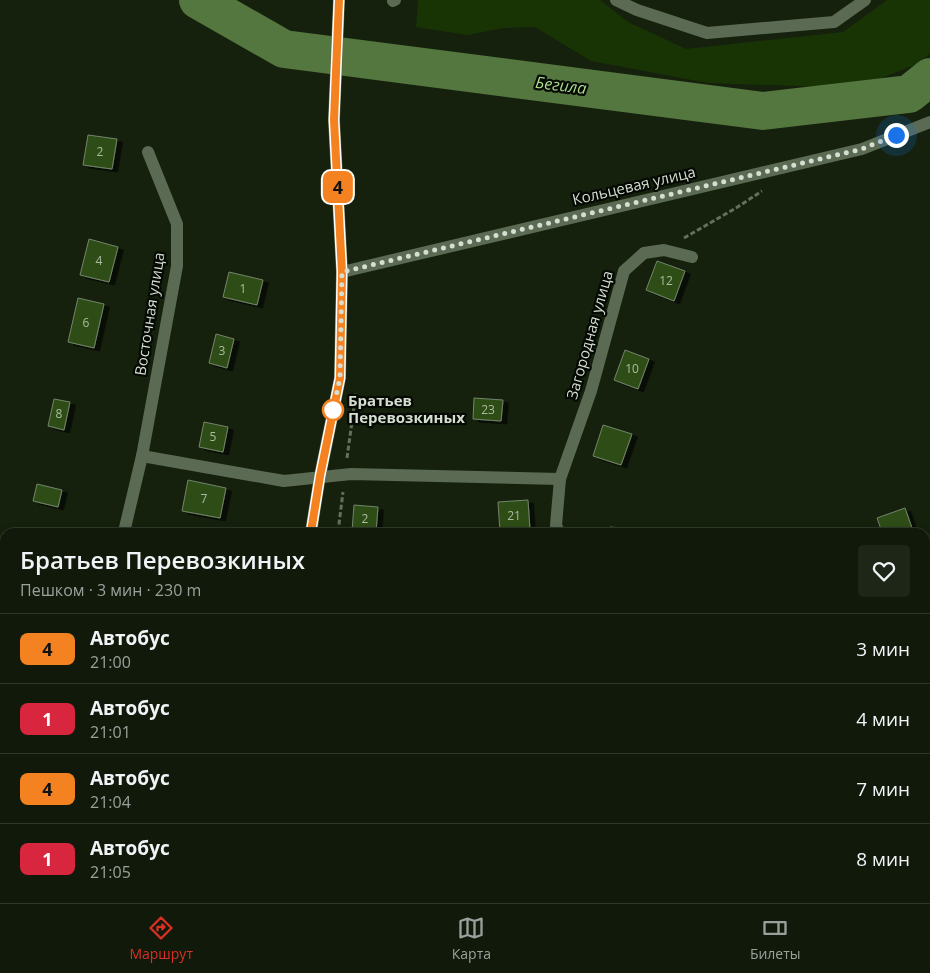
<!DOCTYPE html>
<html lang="ru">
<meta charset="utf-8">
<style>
:root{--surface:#10190a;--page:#1e2618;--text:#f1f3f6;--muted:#9ca09c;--line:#30382b;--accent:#d93025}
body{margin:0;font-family:"Open Sans",sans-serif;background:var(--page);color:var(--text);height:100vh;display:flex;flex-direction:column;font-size:19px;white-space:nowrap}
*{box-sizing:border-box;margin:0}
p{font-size:16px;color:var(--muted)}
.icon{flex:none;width:28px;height:28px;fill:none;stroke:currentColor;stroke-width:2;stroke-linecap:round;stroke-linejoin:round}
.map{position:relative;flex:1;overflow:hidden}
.side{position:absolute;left:0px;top:528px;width:930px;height:376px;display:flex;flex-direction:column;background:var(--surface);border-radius:15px 15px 0 0;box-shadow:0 2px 8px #0003,0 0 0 1px var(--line)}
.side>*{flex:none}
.badge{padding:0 10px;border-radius:8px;font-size:18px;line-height:32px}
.you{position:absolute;width:25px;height:25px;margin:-12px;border:4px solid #fff;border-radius:50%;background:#1a73e8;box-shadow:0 0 0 8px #1a73e833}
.map>.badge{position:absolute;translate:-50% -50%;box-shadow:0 0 0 2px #fff}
.round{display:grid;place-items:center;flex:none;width:52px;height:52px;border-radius:5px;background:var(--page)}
.summary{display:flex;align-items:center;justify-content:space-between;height:85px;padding:0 20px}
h1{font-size:24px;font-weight:600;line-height:38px}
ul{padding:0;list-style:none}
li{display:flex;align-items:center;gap:15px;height:70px;padding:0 20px;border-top:1px solid var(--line)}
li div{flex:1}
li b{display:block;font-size:19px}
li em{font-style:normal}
li .badge{min-width:55px;font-weight:700;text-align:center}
.tab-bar{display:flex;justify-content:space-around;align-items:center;height:70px;border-top:1px solid var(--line);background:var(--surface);font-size:14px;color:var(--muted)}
.tab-bar a{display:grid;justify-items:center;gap:2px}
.tab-bar .selected{color:var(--accent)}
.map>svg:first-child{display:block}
.green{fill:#193404}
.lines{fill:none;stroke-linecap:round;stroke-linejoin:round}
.river{stroke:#54763f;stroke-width:38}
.building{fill:#2d4e17;stroke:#74846c;filter:url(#shadow)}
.path{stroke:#646f5d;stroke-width:3;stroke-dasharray:5 2.5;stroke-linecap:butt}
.minor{stroke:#5b6a52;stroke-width:12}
.line-casing{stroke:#fff;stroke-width:11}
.line{stroke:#f58220;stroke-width:8}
.walk{stroke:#d5ded0;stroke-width:5;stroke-dasharray:0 9}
.stop-dot{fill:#fff;stroke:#f58220;stroke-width:2.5}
.labels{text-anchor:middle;stroke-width:4.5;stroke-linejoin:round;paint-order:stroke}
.number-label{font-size:12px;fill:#abbaa2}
.street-label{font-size:15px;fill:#d5ded0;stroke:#050903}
.stop-label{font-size:15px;font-weight:bold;fill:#d5ded0;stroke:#050903;text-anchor:start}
.water-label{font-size:16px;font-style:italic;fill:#a8db8a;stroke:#050903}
</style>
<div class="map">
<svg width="930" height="903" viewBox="0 0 930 903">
<defs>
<filter id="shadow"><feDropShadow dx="5.5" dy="3" stdDeviation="0" flood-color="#0009"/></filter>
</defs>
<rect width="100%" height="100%" fill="#15210d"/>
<!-- green -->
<path class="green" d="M418,0H600L628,22L686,49L843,32L887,0H930V54L914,65L857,88L708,83L591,61L535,27L503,28L468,35L416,27Z"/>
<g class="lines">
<!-- river -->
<path class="river" d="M198,0L284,49L763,111L909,94L930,77"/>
</g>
<!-- building -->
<g class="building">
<path d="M88,135L117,139L112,169L83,165Z"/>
<path d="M89,239L118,247L109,282L80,275Z"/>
<path d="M657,261L685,271L674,301L646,290Z"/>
<path d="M229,272L263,280L257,305L223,297Z"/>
<path d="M78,298L104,304L94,348L68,342Z"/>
<path d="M216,334L234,339L227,368L209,363Z"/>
<path d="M625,350L649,359L638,389L614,380Z"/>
<path d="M474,398L503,400L501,421L473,419Z"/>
<path d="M54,399L70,402L64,430L48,426Z"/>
<path d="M204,422L228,427L223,452L199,447Z"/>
<path d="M603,425L632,434L621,465L593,456Z"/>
<path d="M188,480L226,488L220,518L182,511Z"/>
<path d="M37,484L62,490L58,507L33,501Z"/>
<path d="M528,500L530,530L500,532L498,502Z"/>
<path d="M354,505L378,507L376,532L352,531Z"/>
<path d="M905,508L912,528L900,532H882L877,518Z"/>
<path d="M610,527L641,530V532H610Z"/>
<path d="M925,577L930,583V591L925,595Z"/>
<path d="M0,633L5,634V682L0,681Z"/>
<path d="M928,838L930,840V868L925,864V841Z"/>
<path d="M72,899H98L97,903H72Z"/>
<path d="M187,899H211V903H186Z"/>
<rect x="315" y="899" width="27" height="4"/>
</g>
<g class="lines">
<!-- path -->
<g class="path">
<path d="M684,238L736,208L762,191"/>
<path d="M347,458L356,392"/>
<path d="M338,532L343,492"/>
<path d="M299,903L300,899"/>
</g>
<!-- minor -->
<g class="minor">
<path d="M616,0L637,10L707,33L834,22L865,0"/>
<path d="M393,1L395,0"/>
<path d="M342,272L862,149L930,122"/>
<path d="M142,456L284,481L351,474L560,479"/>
<path d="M124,532L142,456L177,266V224L148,152"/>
<path d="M311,532L320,476L340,378L342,272L334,120L339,0"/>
<path d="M559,532L556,525L560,479L591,391L624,271L644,253L664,250L692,257"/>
<path d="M925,551L930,549"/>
<path d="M925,796L930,793"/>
<path d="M0,851L5,852"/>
<path d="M632,899L633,903"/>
<path d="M29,903L30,899"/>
<path d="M266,903V899"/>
<path d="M820,903L823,899"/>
</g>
</g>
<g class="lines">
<defs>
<path id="line" d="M311,532L320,476L340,378L342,272L334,120L339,0"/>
</defs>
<!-- line casing -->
<use href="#line" class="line-casing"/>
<!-- line -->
<use href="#line" class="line"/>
<!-- walk -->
<path class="walk" d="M333,410L340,378L342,272L862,149L896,135"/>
</g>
<!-- markers -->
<circle class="stop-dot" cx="333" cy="410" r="10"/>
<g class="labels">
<!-- number labels -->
<g class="number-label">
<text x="100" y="156">2</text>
<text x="99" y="265">4</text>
<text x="666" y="285">12</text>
<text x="243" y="293">1</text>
<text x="86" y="327">6</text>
<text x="222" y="355">3</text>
<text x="632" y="373">10</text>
<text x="488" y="414">23</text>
<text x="59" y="418">8</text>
<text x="213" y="441">5</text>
<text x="204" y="503">7</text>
<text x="514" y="520">21</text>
<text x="365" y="523">2</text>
</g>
<!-- street labels -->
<g class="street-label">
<text transform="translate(634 186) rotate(-13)" y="5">Кольцевая улица</text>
<text transform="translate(150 314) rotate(-81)" y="5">Восточная улица</text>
<text transform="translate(590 335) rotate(-74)" y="5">Загородная улица</text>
</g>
<!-- stop labels -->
<g class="stop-label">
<text x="348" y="406">Братьев<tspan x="348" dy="17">Перевозкиных</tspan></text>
</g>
<!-- water labels -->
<g class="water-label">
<text transform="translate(561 85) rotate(7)" y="6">Бегила</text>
</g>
</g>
</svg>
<div class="you" style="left:896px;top:135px"></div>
<b class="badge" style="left:338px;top:187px;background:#f58220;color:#111">4</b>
<section class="side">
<div class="summary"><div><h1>Братьев Перевозкиных</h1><p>Пешком · 3 мин · 230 m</p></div><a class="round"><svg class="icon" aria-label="heart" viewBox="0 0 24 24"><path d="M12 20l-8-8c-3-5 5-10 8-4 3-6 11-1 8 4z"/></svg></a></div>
<ul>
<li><span class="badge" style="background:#f58220;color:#111">4</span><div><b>Автобус</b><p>21:00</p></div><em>3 мин</em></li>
<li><span class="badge" style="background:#d7263d;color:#fff">1</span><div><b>Автобус</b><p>21:01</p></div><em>4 мин</em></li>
<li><span class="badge" style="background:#f58220;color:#111">4</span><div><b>Автобус</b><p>21:04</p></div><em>7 мин</em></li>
<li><span class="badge" style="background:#d7263d;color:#fff">1</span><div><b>Автобус</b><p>21:05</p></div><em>8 мин</em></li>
</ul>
</section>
</div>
<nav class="tab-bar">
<a class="selected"><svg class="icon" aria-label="directions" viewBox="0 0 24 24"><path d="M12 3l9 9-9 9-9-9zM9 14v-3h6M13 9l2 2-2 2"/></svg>Маршрут</a>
<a><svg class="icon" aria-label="map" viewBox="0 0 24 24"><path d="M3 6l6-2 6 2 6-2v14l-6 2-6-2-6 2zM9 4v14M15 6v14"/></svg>Карта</a>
<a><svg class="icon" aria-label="tickets" viewBox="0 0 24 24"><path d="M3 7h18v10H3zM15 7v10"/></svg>Билеты</a>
</nav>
